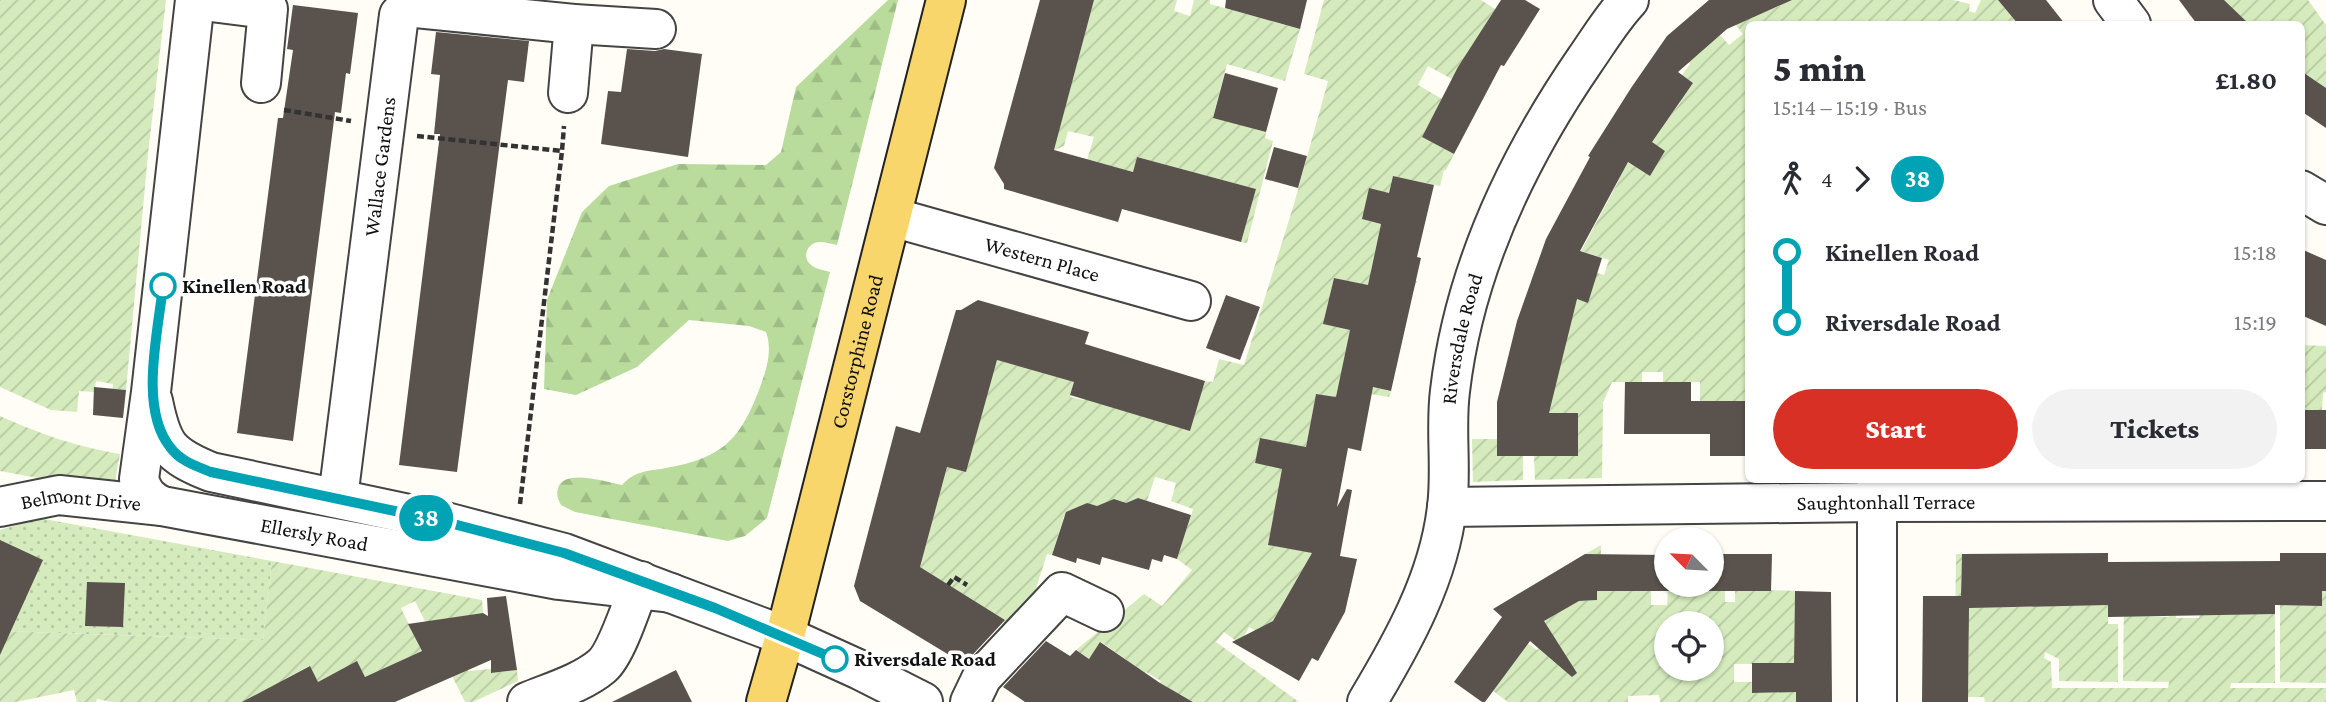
<!DOCTYPE html>
<meta charset="utf-8">
<style>
:root{--surface:#fff;--page:#f2f2f3;--text:#2b2b33;--muted:#7c7c81;--accent:#d93025}
body{margin:0;font-family:"Crimson Pro",serif;background:var(--page);color:var(--text);height:100vh;display:flex;flex-direction:column;font-size:26px;white-space:nowrap}
*{box-sizing:border-box;margin:0}
p{font-size:23px;color:var(--muted)}
.icon{flex:none;width:38px;height:38px;fill:none;stroke:currentColor;stroke-width:2;stroke-linecap:round;stroke-linejoin:round}
.map{position:relative;flex:1;overflow:hidden}
.side{position:absolute;left:1745px;top:21px;width:560px;height:462px;display:flex;flex-direction:column;background:var(--surface);border-radius:10px;box-shadow:0 2px 5px #0004}
.side>*{flex:none}
.badge{padding:0 14px;border-radius:23px;font-size:24px;line-height:46px}
.needle{width:46px;rotate:294deg}
.controls{position:absolute;left:1654px;top:527px;display:grid;gap:14px}
.controls a{display:grid;place-items:center;width:70px;height:70px;border-radius:50%;background:var(--surface);box-shadow:0 2px 5px #0004;font-size:35px}
.map>.badge{position:absolute;translate:-50% -50%;box-shadow:0 0 0 4px #fff}
.legs{display:flex;align-items:center;gap:10px;height:77px;padding:0 28px;font-size:23px}
.legs p{margin-inline-start:auto}
.overview{display:flex;align-items:center;justify-content:space-between;height:119px;padding:0 28px}
h1{font-size:38px;font-weight:800;line-height:52px}
.cta{display:flex;gap:14px;margin-top:auto;padding:14px 28px}
.cta a{flex:1;height:80px;border-radius:42px;background:var(--accent);color:#fff;font-size:28px;font-weight:800;line-height:80px;text-align:center}
.cta a+a{background:var(--page);color:var(--text)}
ul{padding:0 28px;list-style:none}
li{display:flex;align-items:center;gap:24px;height:70px;font-size:26px}
li i{display:grid;place-items:center;width:10px;height:100%;margin:0 9px;background:currentColor}
li i::after{content:'';width:18px;height:18px;margin:-9px;border:5px solid;border-radius:50%;background:var(--surface)}
li p{margin-inline-start:auto}
li:first-child i{background:linear-gradient(#0000 50%,currentColor 0)}
li:last-child i{background:linear-gradient(currentColor 50%,#0000 0)}
.map>svg:first-child{display:block}
.grass{fill:url(#grass-dots)}
.forest{fill:url(#forest-firs)}
.garden{fill:url(#garden-furrows);fill-rule:evenodd}
.building{fill:#5a524d}
.lines{fill:none;stroke-linecap:round;stroke-linejoin:round}
.minor-casing{stroke:#444;stroke-width:42}
.major-casing{stroke:#222;stroke-width:42}
.path{stroke:#333;stroke-width:4.5;stroke-dasharray:7 3.5;stroke-linecap:butt}
.minor{stroke:#fff;stroke-width:38}
.major{stroke:#f9d66b;stroke-width:38}
.line-1-casing{stroke:#fff;stroke-width:16}
.line-1{stroke:#00a3b4;stroke-width:10}
.stop-1-dot{fill:#fff;stroke:#00a3b4;stroke-width:3.5}
.labels{text-anchor:middle;stroke-width:7;stroke-linejoin:round;paint-order:stroke}
.street-label{font-size:21px;fill:#111;stroke:#fff}
.stop-label{font-size:21px;font-weight:bold;fill:#111;stroke:#fff;text-anchor:start}
</style>
<div class="map">
<svg width="2326" height="702" viewBox="0 0 2326 702">
<defs>
<pattern id="grass-dots" width="8" height="8" patternUnits="userSpaceOnUse" patternTransform="scale(1.75)"><rect width="8" height="8" fill="#d5ebbd"/><path d="M2 2h.1M6 6h.1" fill="none" stroke="#b6c8a1" stroke-width="1.8" stroke-linecap="round"/></pattern>
<pattern id="forest-firs" width="22" height="20" patternUnits="userSpaceOnUse" patternTransform="scale(1.75)"><rect width="22" height="20" fill="#b9dc9c"/><path d="M5 1l3.5 6h-7zM16 11l3.5 6h-7z" fill="#9ebc85"/></pattern>
<pattern id="garden-furrows" width="10" height="10" patternUnits="userSpaceOnUse" patternTransform="scale(1.75)"><rect width="10" height="10" fill="#d5ebbd"/><path d="M-1 1l2-2M0 10L10 0M9 11l2-2" fill="none" stroke="#b6c8a1"/></pattern>
</defs>
<rect width="100%" height="100%" fill="#fffdf5"/>
<!-- grass -->
<path class="grass" d="M39,518L272,561L263,640L0,631V530Z"/>
<!-- forest -->
<path class="forest" d="M888,0H898L837,245C832,244 825,242 820,242C809,242 802,254 809,263C814,269 823,270 830,272L767,518L745,536L728,541L575,512L561,505C558,499 556,495 558,488C564,468 607,482 622,485C634,472 645,471 661,469C718,459 738,445 759,390C766,371 773,351 766,332L749,326L689,320L637,367L576,395L544,389L547,300L582,212L609,186L678,164L766,165L781,152L796,87Z"/>
<!-- garden -->
<g class="garden">
<path d="M0,0H166L148,154L126,390L116,389L112,394L113,384L96,381L94,392L79,391L77,412L51,410L0,387Z"/>
<path d="M1094,0H1177L1174,11L1190,16L1194,0H1210V4L1300,29L1285,81L1227,64L1213,117L1266,132L1265,138L1273,141L1247,243L1241,242L1256,189L1137,157L1133,172L1087,160L1094,137L1068,131L1064,146L1053,151Z"/>
<path d="M1324,0H1481L1495,9L1452,79L1428,66L1418,85L1442,99L1422,137L1454,154L1446,170H1444L1440,186L1393,176L1389,193L1369,189L1363,219L1381,224L1371,270L1417,281L1412,295L1334,278L1324,324L1350,330L1340,380L1391,391L1389,397L1359,392L1357,401L1316,394L1306,447L1260,438L1255,463L1342,480L1340,489L1281,478L1268,544L1328,556L1327,586L1350,591L1348,598L1275,642L1249,627L1240,644L1224,632L1216,642L1299,702H1193L1180,694L1171,702L1145,695L1161,681L1146,672L1130,686L1111,673L1127,660L1101,642L1089,659L1076,650L1144,594L1162,606L1192,570L1177,559L1193,509L1171,501L1176,483L1155,477L1147,501L1138,498L1096,515L1087,503L1073,509L1071,517L1064,516L1052,555L1047,554L1027,616L976,671L1005,620L920,567L947,467L966,471L971,447L997,360L1074,382L1070,397L1084,400L1089,385L1190,430L1205,381L1213,382L1219,359L1244,365L1294,204L1328,81L1304,74Z"/>
<path d="M1780,0H1953L1970,4L1969,11L1975,13L1981,0H1998L2018,24H1748V401H1700V382H1663V372H1642V382H1612L1603,403L1602,478L1535,480L1534,456H1578V413H1497V403H1539L1548,364L1560,367L1566,344L1565,296L1588,302L1575,266L1604,275L1609,260L1581,251L1617,184L1626,161L1650,175L1665,151L1642,136L1656,111L1668,119L1680,103L1668,94L1684,95L1693,83L1682,75L1690,64L1685,59L1720,35L1729,45L1743,34L1734,23L1782,5Z"/>
<path d="M2203,0H2308L2326,25V88L2301,71V24H2249L2235,11L2221,24H2197L2187,12Z"/>
<path d="M2301,345L2326,346V392L2323,393L2322,410H2301Z"/>
<path d="M0,416C43,435 74,446 120,454L113,492L0,471Z"/>
<path d="M1472,439H1497V456H1523V480L1473,482Z"/>
<path d="M1601,545V590L1651,591V605H1667L1668,591H1725V602H1735V591L1759,579H1771L1769,590L1795,591L1794,651L1830,663L1734,664V682H1752V693L1776,692V674H1796V702H1660L1659,695L1628,696V702H1508L1493,691L1527,643L1537,650L1539,648L1544,621L1576,601L1597,600V585L1580,557ZM1666,623H1712V668H1666Z"/>
<path d="M1956,554H1962L1961,590L2014,591L2015,607H2030V591L2108,603V624H2118V682L2059,681V659L2045,652L2044,658L2051,662L2052,688H2168L2169,682L2123,681L2124,598L2135,616L2169,617L2170,598H2176V618H2199L2200,613L2275,614V683H2231L2230,688H2326V702H1985L1984,697H1968L1969,631H1955Z"/>
<path d="M272,561L482,600L483,613L461,617L468,671L491,669L492,673L517,670L518,681L473,702H465L415,601L401,608L422,651L385,668L400,700L378,702L357,662L318,682L309,666L285,679L255,702H112L97,699L96,702H77L74,690L16,702H0V631L263,640Z"/>
<path d="M2322,591H2326V683L2280,682V605L2321,606Z"/>
</g>
<!-- building -->
<g class="building">
<path d="M1040,0H1094L1054,150L1133,172L1137,157L1256,189L1241,242L1122,209L1118,222L1004,189V184L994,168Z"/>
<path d="M1226,0H1307L1300,29L1225,8Z"/>
<path d="M1501,0H1525L1540,9L1504,66L1501,65L1454,154L1422,137L1458,67Z"/>
<path d="M1709,0H1792L1727,29L1678,72L1693,83L1652,142L1665,151L1650,176L1628,162L1580,251L1602,258L1588,303L1577,299L1549,413H1578V456H1497V402L1517,321L1546,239L1590,157L1588,156L1631,88L1667,36Z"/>
<path d="M1998,0H2046L2065,24H2018Z"/>
<path d="M2179,0H2224L2249,24H2197Z"/>
<path d="M293,5L358,13L350,74L346,73L341,113L335,112L293,441L237,433L278,118H283L293,50L287,49Z"/>
<path d="M436,32L529,41L524,82L508,80L457,472L399,465L440,134H434L440,75L431,74Z"/>
<path d="M627,49L655,51L664,49L702,54L688,157L601,144L608,91L621,92Z"/>
<path d="M2301,71L2326,88V128L2301,111Z"/>
<path d="M1225,73L1278,88L1266,132L1213,118Z"/>
<path d="M1274,147L1307,156L1298,188L1265,179Z"/>
<path d="M1393,176L1434,185L1417,257L1421,258L1391,391L1373,387L1361,451L1348,448L1337,507L1347,489L1352,490L1340,556L1357,559L1345,612L1318,661L1312,658L1299,681L1232,642L1273,621L1312,553L1268,545L1282,469L1255,463L1260,438L1306,447L1316,394L1336,397L1350,330L1323,324L1334,278L1368,285L1381,224L1362,219L1369,188L1389,193Z"/>
<path d="M2301,249L2326,260V326L2301,315Z"/>
<path d="M1226,295L1260,307L1240,360L1206,348Z"/>
<path d="M978,300L1089,332L1085,344L1205,381L1190,431L1070,395L1074,382L997,360L966,472L947,467L920,567L1005,620L964,664L860,601L854,586L896,426L920,433L956,310H961Z"/>
<path d="M1625,382H1691V401H1748V456H1710V434H1624Z"/>
<path d="M94,387L126,390L123,418L93,415Z"/>
<rect x="2301" y="410" width="25" height="39"/>
<path d="M1138,498L1191,515L1177,559L1164,555L1162,562L1152,559L1149,570L1102,557L1100,565L1077,558L1076,563L1052,555L1066,512L1087,503L1097,506L1114,499L1126,503Z"/>
<path d="M0,540L43,560L0,655Z"/>
<path d="M2108,553V562L2280,561V553H2326V591H2322V606L2275,605V614L2108,617V605L1969,608L1968,702H1922L1923,596H1961L1962,554Z"/>
<path d="M1585,554L1666,555V584H1712V554H1772L1771,591H1597V600L1579,601L1544,621L1577,673L1572,677L1530,641L1485,702H1482L1454,682L1502,617L1493,609Z"/>
<path d="M87,582L125,583L123,627L85,626Z"/>
<path d="M1795,591L1831,592L1832,702H1796V692L1752,693V663H1794Z"/>
<path d="M506,596L517,670L491,673V660L395,702H242L310,666L318,682L357,661L365,677L422,651L408,624L483,613L488,616L487,598Z"/>
<path d="M1046,641L1070,656L1076,650L1089,659L1100,642L1160,683L1193,702H1025L1003,687Z"/>
<path d="M676,670L692,702H612Z"/>
</g>
<g class="lines">
<defs>
<g id="minor">
<path id="s1" d="M195,0L151,392L139,479C143,493 149,500 162,506L559,580L671,593"/>
<path d="M195,0L268,9L261,83"/>
<path d="M2113,0L2131,24"/>
<path d="M568,93L574,24"/>
<path d="M2301,190L2326,205"/>
<path id="s2" d="M892,217L1191,301"/>
<path d="M153,401C162,446 169,455 211,472L442,521L564,553L785,636L860,670L923,702"/>
<path d="M1877,480V702"/>
<path id="s3" d="M338,498L399,15L406,7L574,24L656,29"/>
<path id="s4" d="M0,507L59,495L162,506"/>
<path id="s5" d="M1447,507L1876,502L2326,501"/>
<path d="M527,702C551,692 582,683 602,666C617,653 633,601 641,581"/>
<path d="M970,702L982,677L1062,592L1104,612"/>
<path id="s6" d="M1367,702C1403,642 1439,578 1447,507C1452,469 1445,429 1450,391C1464,271 1517,159 1585,60C1599,40 1612,18 1629,0"/>
</g>
<g id="major">
<path id="s7" d="M766,702L785,636L946,0"/>
</g>
</defs>
<!-- minor casing -->
<use href="#minor" class="minor-casing"/>
<!-- major casing -->
<use href="#major" class="major-casing"/>
<!-- path -->
<g class="path">
<path d="M284,110L351,121"/>
<path d="M417,136L562,151L564,126"/>
<path d="M520,504L562,151"/>
<path d="M948,585L954,577L967,585"/>
</g>
<!-- minor -->
<use href="#minor" class="minor"/>
<!-- major -->
<use href="#major" class="major"/>
</g>
<g class="lines">
<defs>
<path id="line-1" d="M163,286C158,333 139,408 170,447C180,461 196,466 211,472L442,521L564,553L715,608L835,659"/>
</defs>
<!-- line-1 casing -->
<use href="#line-1" class="line-1-casing"/>
<!-- line-1 -->
<use href="#line-1" class="line-1"/>
</g>
<!-- markers -->
<g class="stop-1-dot">
<circle cx="163" cy="286" r="12"/>
<circle cx="835" cy="659" r="12"/>
</g>
<g class="labels">
<!-- street labels -->
<g class="street-label">
<text dy="7" stroke="none"><textPath href="#s3" startOffset="334">Wallace Gardens</textPath></text>
<text dy="7" stroke="none"><textPath href="#s2" startOffset="156">Western Place</textPath></text>
<text dy="7" stroke="none"><textPath href="#s6" startOffset="382">Riversdale Road</textPath></text>
<text dy="7" stroke="none"><textPath href="#s7" startOffset="362">Corstorphine Road</textPath></text>
<text dy="7" stroke="none"><textPath href="#s5" startOffset="439">Saughtonhall Terrace</textPath></text>
<text dy="7" stroke="none"><textPath href="#s4" startOffset="82">Belmont Drive</textPath></text>
<text dy="7" stroke="none"><textPath href="#s1" startOffset="674">Ellersly Road</textPath></text>
</g>
<!-- stop labels -->
<g class="stop-label">
<text x="182" y="293">Kinellen Road</text>
<text x="854" y="666">Riversdale Road</text>
</g>
</g>
</svg>
<div class="controls">
<a><svg class="needle" viewBox="-14 -14 28 28"><path d="M0-13l5 13h-10z" fill="#e53935"/><path d="M0 13l5-13h-10z" fill="#7c7c81"/></svg></a>
<a><svg class="icon" aria-label="locate" viewBox="0 0 24 24"><circle cx="12" cy="12" r="6"/><path d="M12 2v4M12 18v4M2 12h4M18 12h4"/></svg></a>
</div>
<b class="badge" style="left:426px;top:518px;background:#00a3b4;color:#fff">38</b>
<section class="side">
<div class="overview"><div><h1>5 min</h1><p>15:14 – 15:19 · Bus</p></div><b>£1.80</b></div>
<div class="legs"><svg class="icon" aria-label="walk" viewBox="0 0 24 24"><circle cx="13" cy="4" r="2"/><path d="M13 8l-2 6 4 7M11 14l-3 7M7 12l3-4h3l4 4"/></svg>4<svg class="icon" aria-label="forward" viewBox="0 0 24 24"><path d="M9 5l7 7-7 7"/></svg><b class="badge" style="background:#00a3b4;color:#fff">38</b></div>
<ul>
<li><i style="color:#00a3b4"></i><b>Kinellen Road</b><p>15:18</p></li>
<li><i style="color:#00a3b4"></i><b>Riversdale Road</b><p>15:19</p></li>
</ul>
<div class="cta"><a>Start</a><a>Tickets</a></div>
</section>
</div>
